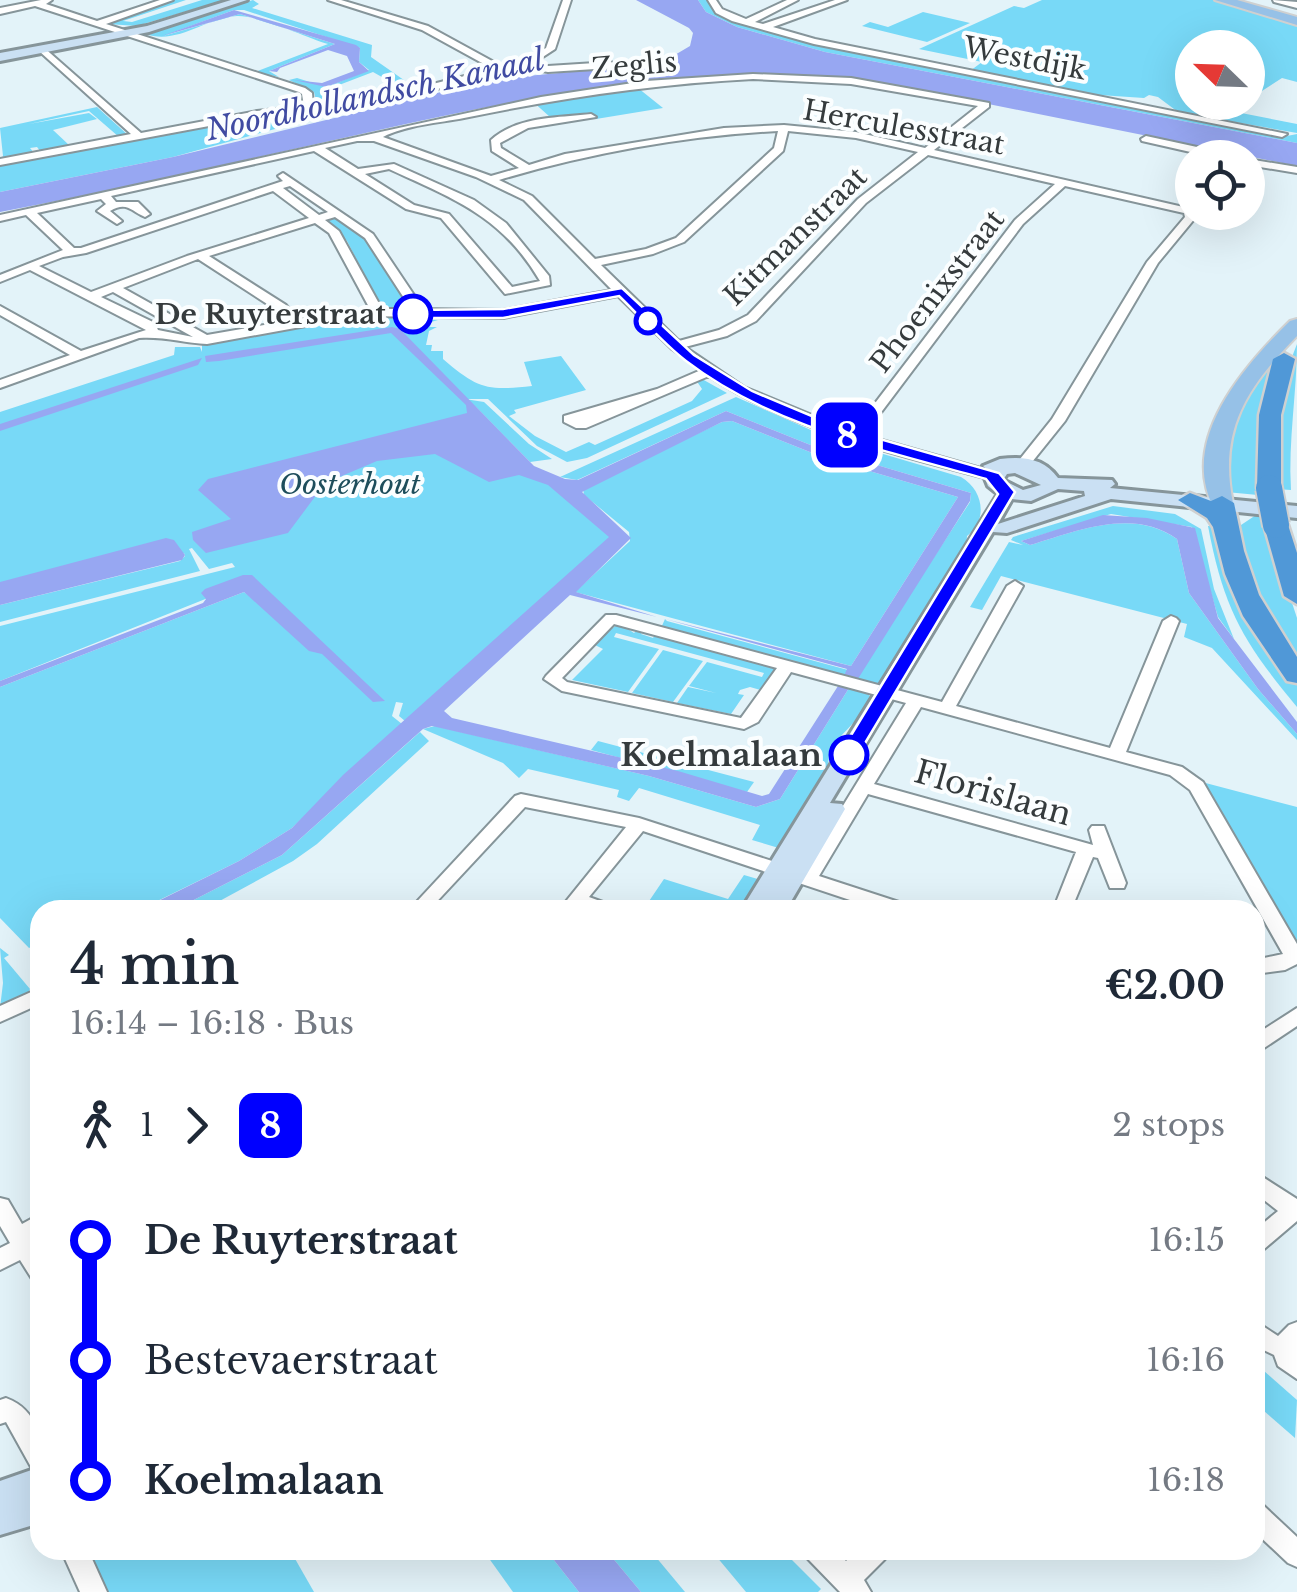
<!DOCTYPE html>
<meta charset="utf-8">
<style>
:root{--surface:#fff;--page:#f6f6f7;--text:#1f2937;--muted:#747a83}
body{margin:0;font-family:"Libre Baskerville",serif;background:var(--page);color:var(--text);height:100vh;display:flex;flex-direction:column;font-size:38px;white-space:nowrap}
*{box-sizing:border-box;margin:0}
p{font-size:32px;color:var(--muted)}
.icon{flex:none;width:55px;height:55px;fill:none;stroke:currentColor;stroke-width:2;stroke-linecap:round;stroke-linejoin:round}
.map{position:relative;flex:1;overflow:hidden}
.panel{position:absolute;left:30px;top:900px;width:1235px;height:660px;display:flex;flex-direction:column;background:var(--surface);border-radius:30px;box-shadow:0 10px 40px #0002}
.panel>*{flex:none}
.badge{padding:0 20px;border-radius:15px;font-size:35px;line-height:65px}
.needle{width:65px;rotate:293deg}
.tools{position:absolute;left:1175px;top:30px;display:grid;gap:20px}
.tools a{display:grid;place-items:center;width:90px;height:90px;border-radius:50%;background:var(--surface);box-shadow:0 10px 40px #0002;font-size:50px}
.map>.badge{position:absolute;translate:-50% -50%;box-shadow:0 0 0 5px #fff}
.legs{display:flex;align-items:center;gap:15px;height:110px;padding:0 40px;font-size:32px}
.legs p{margin-inline-start:auto}
.head{display:flex;align-items:center;justify-content:space-between;height:170px;padding:0 40px}
h1{font-size:55px;font-weight:600;line-height:75px}
ul{padding:0 40px;list-style:none}
li{display:flex;align-items:center;gap:35px;height:120px;font-size:38px}
li i{display:grid;place-items:center;width:15px;height:100%;margin:0 12px;background:currentColor}
li i::after{content:'';width:25px;height:25px;margin:-12px;border:8px solid;border-radius:50%;background:var(--surface)}
li p{margin-inline-start:auto}
li:first-child i{background:linear-gradient(#0000 50%,currentColor 0)}
li:last-child i{background:linear-gradient(currentColor 50%,#0000 0)}
.map>svg:first-child{display:block}
.green{fill:#78d9f7}
.water{fill:#97a7f2}
.lines{fill:none;stroke-linecap:round;stroke-linejoin:round}
.street-casing{stroke:#86959a;stroke-width:4}
.secondary-casing{stroke:#86959a;stroke-width:6}
.primary-casing{stroke:#cfd0d0;stroke-width:4}
.highway-casing{stroke:#cfd0d0;stroke-width:5}
.street{fill:#fff;fill-rule:evenodd}
.secondary{fill:#cae0f3;fill-rule:evenodd}
.primary{fill:#96c1e7;fill-rule:evenodd}
.highway{fill:#5098d7;fill-rule:evenodd}
.highway-bridge-casing{stroke:#cfd0d0;stroke-width:30;stroke-linecap:butt}
.highway-bridge{stroke:#5098d7;stroke-width:26}
.line-1{fill:#00f;stroke:#fff;stroke-width:2.5}
.stop-1-dot{fill:#fff;stroke:#00f;stroke-width:5}
.labels{text-anchor:middle;stroke-width:8;stroke-linejoin:round;paint-order:stroke}
.far-street-label{font-size:28px;fill:#353b3d;stroke:#fbfeff}
.far-stop-label{font-size:28px;font-weight:bold;fill:#353b3d;stroke:#fbfeff;text-anchor:end}
.far-park-label{font-size:28px;font-style:italic;fill:#1e4e5c;stroke:#fbfeff}
.far-water-label{font-size:30px;font-style:italic;fill:#404ba2;stroke:#fbfeff}
.stop-label{font-size:32px;font-weight:bold;fill:#353b3d;stroke:#fbfeff;text-anchor:end}
.street-label{font-size:32px;fill:#353b3d;stroke:#fbfeff}
</style>
<div class="map">
<svg width="1297" height="1592" viewBox="0 0 1297 1592">
<rect width="100%" height="100%" fill="#e3f3f9"/>
<!-- green -->
<g class="green">
<path d="M171,0H186L123,21L132,22L202,0H224L137,26L108,24Z"/>
<path d="M253,0L259,4L252,8L372,45L371,57L411,85H396L373,72L326,90L340,100L354,97L359,100L317,104L314,92L289,80L297,78L326,87L369,70L359,62L360,48L244,10H234L163,36L240,14L335,44L269,71L279,77L255,72L328,44C305,37 259,15 237,16C204,18 179,45 145,34Z"/>
<path d="M698,0H708L726,17L766,31L1287,136L1297,134V143L825,52L737,27L706,12Z"/>
<path d="M1042,0H1215L1297,23V82L1282,78L1248,100V48H1192V102L1243,103L1231,111L1297,124V133L1178,112L1158,97L1149,95L1144,98L1085,94L970,71L982,62L919,49L1014,6L1024,8Z"/>
<path d="M923,12L970,23L927,42L862,26L870,22L888,27Z"/>
<path d="M638,88L663,108L596,119L592,115L550,117L531,100Z"/>
<path d="M97,107L128,135L103,141L119,137L89,111L29,124L89,113L97,119L53,130L69,145L41,152L37,147L30,148L35,154L0,160L3,156L0,128Z"/>
<path d="M291,112L304,121L173,157L0,192V163Z"/>
<path d="M331,216C361,222 386,269 405,297L408,309L381,307L347,241L325,222Z"/>
<path d="M352,316L438,320L431,322L430,327H437L429,331L426,345H432L431,351H443V359C478,389 487,391 532,386L524,362L561,356L586,390L514,410L516,413L509,416L535,436L566,452L589,442L595,445L692,401L702,389L696,380L702,379L727,393L587,458L567,462L537,446L488,399H465L484,402L529,444L552,459L530,462L474,405L523,465L620,538L405,721L399,716L403,703L396,702L392,716L402,724L292,828L239,861L139,910H40V943L29,948L0,918V687L244,592L322,654L248,582L0,681V626L235,567L232,563L209,569L192,548L189,549L200,571L0,622V605L180,561L185,556L184,553L0,597V412L174,355L175,347H200L202,352V342Z"/>
<path d="M1297,344C1297,393 1288,440 1291,490L1276,489C1274,439 1278,390 1297,344Z"/>
<path d="M1283,345L1271,374L1258,495L1226,492L1222,452L1235,416Z"/>
<path d="M736,397L829,438L961,477C984,490 988,521 967,536L966,551L885,683L870,686L853,681L970,502L971,493L813,446L726,411L577,480L560,477Z"/>
<path d="M732,421L825,458L958,497L851,666L575,592L630,541L629,532L584,495L583,488L722,422Z"/>
<path d="M1113,506L1175,514L1201,529L1214,589L1234,639L1218,617L1192,527L1111,514L1021,541L1030,545C1077,531 1132,507 1177,539L1189,593L1258,689L1297,734V740L1212,648L1184,637L1187,624L1001,576L982,610L970,607L1009,542L1023,545L1011,540L1013,537Z"/>
<path d="M1256,515H1263L1297,618V670L1252,608L1238,527Z"/>
<path d="M1208,526H1221L1297,682V707C1243,642 1224,610 1208,526Z"/>
<path d="M665,619L667,621L848,670L843,678L661,628Z"/>
<path d="M619,623L634,633L639,628L643,630L641,634L653,638L656,633L780,667L764,691L750,687L740,690L738,694L744,695L731,714L677,703L688,687L716,693L689,686L707,662L762,677L764,673L616,633L614,637L659,649L628,692L572,680L603,649L593,644Z"/>
<path d="M663,650L703,661L673,702L632,693Z"/>
<path d="M849,688L868,694L874,701L841,736L829,756L827,776L782,849L752,840L760,825L639,788L629,801L617,797L619,790L528,769L519,778L503,763L423,729L435,726L649,776L756,807L780,799Z"/>
<path d="M420,732L429,741L317,844L293,861L203,910H174L282,855Z"/>
<path d="M598,741L754,782L747,792L591,750Z"/>
<path d="M1198,781L1297,807V943L1214,798Z"/>
<path d="M744,875L761,880L745,910H643L664,879L728,899Z"/>
<path d="M0,948L9,955L4,958L30,989L26,996L0,1008L3,983Z"/>
<path d="M1255,1363L1297,1400L1295,1438L1255,1403Z"/>
<path d="M81,1550H290L314,1592H101Z"/>
<path d="M483,1550H546L579,1592H513Z"/>
<path d="M606,1550H650L685,1592H641Z"/>
<path d="M711,1550H782L821,1589L818,1592H746Z"/>
</g>
<!-- water -->
<g class="water">
<path d="M636,0H698L706,12L737,27L825,52L1297,143V166L894,85C718,58 540,94 370,132C247,159 124,189 0,212V192L173,157L495,79L645,65L658,61L644,53L652,51L668,59L690,46L693,33L689,28Z"/>
<path d="M234,10L356,45L360,48L359,62L369,71L326,87L294,80L322,83L354,71L347,56L328,50L280,68L277,72L269,71L335,44L240,14L162,36Z"/>
<path d="M392,327L400,329L534,466L565,479L578,480L726,411L813,446L971,493L970,501L856,682L843,678L847,669L665,619L851,666L958,497L825,458L732,421L722,422L582,492L631,538L576,592L657,617L570,595L444,711L452,718L678,771L762,796L769,794L838,686L849,688L780,799L756,807L649,776L432,726L423,729L282,855L174,910H140L239,861L292,828L343,775L609,537L548,485L519,475L489,482L435,454L377,461L337,478L320,490L288,533L206,553L193,540L192,532L231,519L198,490L208,479L467,413L466,405L391,333L219,361L206,362L205,356Z"/>
<path d="M202,358L198,365L0,431V424Z"/>
<path d="M1103,515L1147,518L1195,528L1218,618L1297,722V734L1258,689L1189,593L1177,539C1133,507 1077,531 1030,545L1021,541Z"/>
<path d="M166,538L174,540L185,555L182,560L0,605V582Z"/>
<path d="M243,575H252L385,701L373,702L322,654L309,651L244,592L0,687V681L203,603L206,599L201,593L205,589Z"/>
<path d="M546,1550H606L641,1592H579Z"/>
</g>
<g class="lines">
<defs>
<g id="street">
<path d="M41,0H52L46,4L97,21L160,0H173L106,24L305,88L312,93L313,105L368,100L493,69L422,30L328,0H341L428,26L503,67L520,63L546,48L563,0H571L555,49L532,64L548,66L611,62L616,65L611,68L548,72L522,68L368,106L257,117L0,165V159L131,134L39,51L42,46L141,133L257,111L304,106L302,94L299,92L35,6L0,14V8Z"/>
<path d="M708,0H716L722,9L746,19L787,0H798L755,22L763,24L835,0H847L773,27L815,39L1287,134L1282,137L814,44L732,21L716,13Z"/>
<path d="M1273,0L1297,2V8L1274,2Z"/>
<path d="M753,74L851,78L989,103V107L934,150L1192,209L1196,217L1158,263L1065,421L1028,467L1023,468L1016,464L1052,419L1147,262L1185,217L1184,213L1065,186L1023,224L864,435L998,473L1000,476L993,480C897,455 792,431 709,376L586,428H576L564,422V416L657,389L701,370L672,349L618,296L503,318L361,316L207,344C185,343 162,336 139,338L0,388V380L70,355L0,315V306L81,351L146,330L30,270L0,282V275L63,250L26,215L0,221V215L541,97L646,81ZM753,79L851,84L978,106L925,148L856,132L784,125L724,128L565,154L529,165L501,148L500,143L528,128L596,117L591,114C557,118 518,116 491,140L492,151L519,168L491,176L383,137C406,125 439,123 464,118C560,98 655,84 753,79ZM778,131L774,148L676,238L646,249L595,259L532,196L499,180C590,153 684,136 778,131ZM788,131L856,138L918,152L858,199L748,315L719,330L679,341L601,265L653,254L684,242L783,151ZM357,141H374L476,177L524,200L612,290L503,310L415,309L416,298L373,234L283,173L278,176L283,181L81,248H74L37,213L101,199L106,204L97,211L117,224L122,221L110,211C127,201 131,211 145,217L150,214L138,202H116L111,196L314,151L406,209L441,218L505,294L550,285L549,276L506,223L474,200L394,164L358,169L325,148ZM928,155L1055,184L1015,220L853,432L744,387L685,347L727,336L756,321L866,203ZM389,169C454,199 502,216 540,281L512,287L449,214L414,205L365,174ZM290,186L328,212L319,215L283,188ZM273,191L309,218L187,256L91,292L39,266L63,257L86,253ZM335,217L365,238L404,298L403,309H382L339,231L325,220ZM315,223L329,233L370,309L299,319L286,305L209,256ZM198,259L278,311L287,321L207,335L123,288ZM113,292L193,337L158,330L155,323L101,297Z"/>
<path d="M1146,136L1234,155L1239,158H1217L1142,141L1141,139Z"/>
<path d="M1248,159L1297,167V173L1248,165Z"/>
<path d="M1015,581L1023,586L956,706L1110,748L1163,621L1171,616L1176,618L1179,621L1126,752L1182,767L1203,782L1297,944V964L1285,970L1255,974V960L1283,954L1190,790L1170,775L921,707L874,784L1093,845L1089,830L1092,826H1104L1126,883L1124,888H1110L1098,858L1093,857L1071,910H1053L1076,852L868,794L819,876L908,905L910,910H880L643,831L589,897L611,905L613,910L580,908L559,910L626,827L525,807L429,910H409L515,796L521,794L639,818L803,871L906,703L791,672L758,722L744,729L562,691L544,679L546,676L606,615H616L942,702L1007,586ZM614,624L777,668L741,718L567,682L562,678Z"/>
<path d="M40,988V1004L0,1022V1006Z"/>
<path d="M1297,1008V1026L1255,1054V1035Z"/>
<path d="M1255,1172L1297,1199V1221L1263,1250L1255,1253V1230L1278,1211L1255,1193Z"/>
<path d="M0,1198L8,1200L22,1224L40,1214V1236L33,1241L40,1252V1282L32,1279L20,1260L0,1270V1248L10,1243L0,1226Z"/>
<path d="M1255,1321L1278,1336L1289,1325L1297,1322V1379L1278,1366L1274,1355L1255,1346Z"/>
<path d="M6,1398C40,1411 40,1439 40,1471L31,1467L6,1422L0,1424V1400Z"/>
<path d="M1255,1503L1264,1506L1297,1537V1567L1288,1563L1255,1532Z"/>
<path d="M61,1550H88L107,1592H80Z"/>
<path d="M804,1550H835L846,1561L857,1550H889L885,1559L864,1580L871,1592H840L808,1559Z"/>
</g>
<g id="secondary">
<path d="M231,0H247L149,32L0,61V53L147,26Z"/>
<path d="M1000,459C1023,456 1044,458 1058,478L1112,480L1115,484L1110,488L1297,506V518L1111,499L1007,533L993,532L830,803L842,804L845,809L786,910H741L998,494L988,486L984,476L989,471L983,466ZM1015,473L1041,485L1023,490L1003,480L1007,474ZM1058,489L1084,491L1085,496L998,524L1012,499L1031,501Z"/>
<path d="M40,1467V1523L0,1535V1481Z"/>
</g>
<g id="primary">
<path d="M1215,0H1237L1297,17V25Z"/>
<path d="M1297,319V336C1247,387 1218,430 1233,503L1230,508H1214C1178,440 1245,365 1290,321Z"/>
</g>
<g id="highway">
<path d="M1284,353L1295,359L1281,415V488L1269,495L1257,488L1259,415L1273,359Z"/>
<path d="M1190,493L1211,501L1222,496L1234,503L1244,551L1259,595L1297,657V683L1287,681L1243,616L1225,574L1213,527L1207,518L1178,500Z"/>
<path d="M1276,518L1288,525L1297,553V604L1284,596L1264,525Z"/>
</g>
</defs>
<!-- street casing -->
<use href="#street" class="street-casing"/>
<!-- secondary casing -->
<use href="#secondary" class="secondary-casing"/>
<!-- primary casing -->
<use href="#primary" class="primary-casing"/>
<!-- highway casing -->
<use href="#highway" class="highway-casing"/>
<!-- street -->
<use href="#street" class="street"/>
<!-- secondary -->
<use href="#secondary" class="secondary"/>
<!-- primary -->
<use href="#primary" class="primary"/>
<!-- highway -->
<use href="#highway" class="highway"/>
<defs>
<path id="highway-bridge" d="M1269,488L1276,525"/>
</defs>
<!-- highway-bridge casing -->
<use href="#highway-bridge" class="highway-bridge-casing"/>
<!-- highway-bridge -->
<use href="#highway-bridge" class="highway-bridge"/>
</g>
<!-- line-1 -->
<path class="line-1" d="M622,288L694,355L752,391L838,427L999,473L1015,492L855,760H842L839,755L998,494L986,479C884,450 772,427 686,361C662,343 641,317 619,296L503,318H413L406,314L413,310L503,309Z"/>
<!-- markers -->
<g class="stop-1-dot">
<circle cx="413" cy="314" r="18"/>
<circle cx="648" cy="321" r="12"/>
<circle cx="849" cy="755" r="18"/>
</g>
<g class="labels">
<!-- far-street labels -->
<g class="far-street-label">
<text transform="translate(1025 58) rotate(11)" y="10">Westdijk</text>
<text transform="translate(634 65) rotate(-5)" y="10">Zeglis</text>
<text transform="translate(904 127) rotate(10)" y="10">Herculesstraat</text>
<text transform="translate(795 236) rotate(-44)" y="10">Kitmanstraat</text>
<text transform="translate(937 291) rotate(-52)" y="10">Phoenixstraat</text>
</g>
<!-- far-stop labels -->
<g class="far-stop-label">
<text x="386" y="324">De Ruyterstraat</text>
</g>
<!-- far-park labels -->
<g class="far-park-label">
<text x="350" y="494">Oosterhout</text>
</g>
<!-- far-water labels -->
<g class="far-water-label">
<text transform="translate(375 95) rotate(-12)" y="10">Noordhollandsch Kanaal</text>
</g>
<!-- stop labels -->
<g class="stop-label">
<text x="822" y="766">Koelmalaan</text>
</g>
<!-- street labels -->
<g class="street-label">
<text transform="translate(993 793) rotate(16)" y="11">Florislaan</text>
</g>
</g>
</svg>
<div class="tools">
<a><svg class="needle" viewBox="-14 -14 28 28"><path d="M0-13l5 13h-10z" fill="#e53935"/><path d="M0 13l5-13h-10z" fill="#747a83"/></svg></a>
<a><svg class="icon" aria-label="locate" viewBox="0 0 24 24"><circle cx="12" cy="12" r="6"/><path d="M12 2v4M12 18v4M2 12h4M18 12h4"/></svg></a>
</div>
<b class="badge" style="left:847px;top:435px;background:#00f;color:#fff">8</b>
<section class="panel">
<div class="head"><div><h1>4 min</h1><p>16:14 – 16:18 · Bus</p></div><b>€2.00</b></div>
<div class="legs"><svg class="icon" aria-label="walk" viewBox="0 0 24 24"><circle cx="13" cy="4" r="2"/><path d="M13 8l-2 6 4 7M11 14l-3 7M7 12l3-4h3l4 4"/></svg>1<svg class="icon" aria-label="forward" viewBox="0 0 24 24"><path d="M9 5l7 7-7 7"/></svg><b class="badge" style="background:#00f;color:#fff">8</b><p>2 stops</p></div>
<ul>
<li><i style="color:#00f"></i><b>De Ruyterstraat</b><p>16:15</p></li>
<li><i style="color:#00f"></i><span>Bestevaerstraat</span><p>16:16</p></li>
<li><i style="color:#00f"></i><b>Koelmalaan</b><p>16:18</p></li>
</ul>
</section>
</div>
